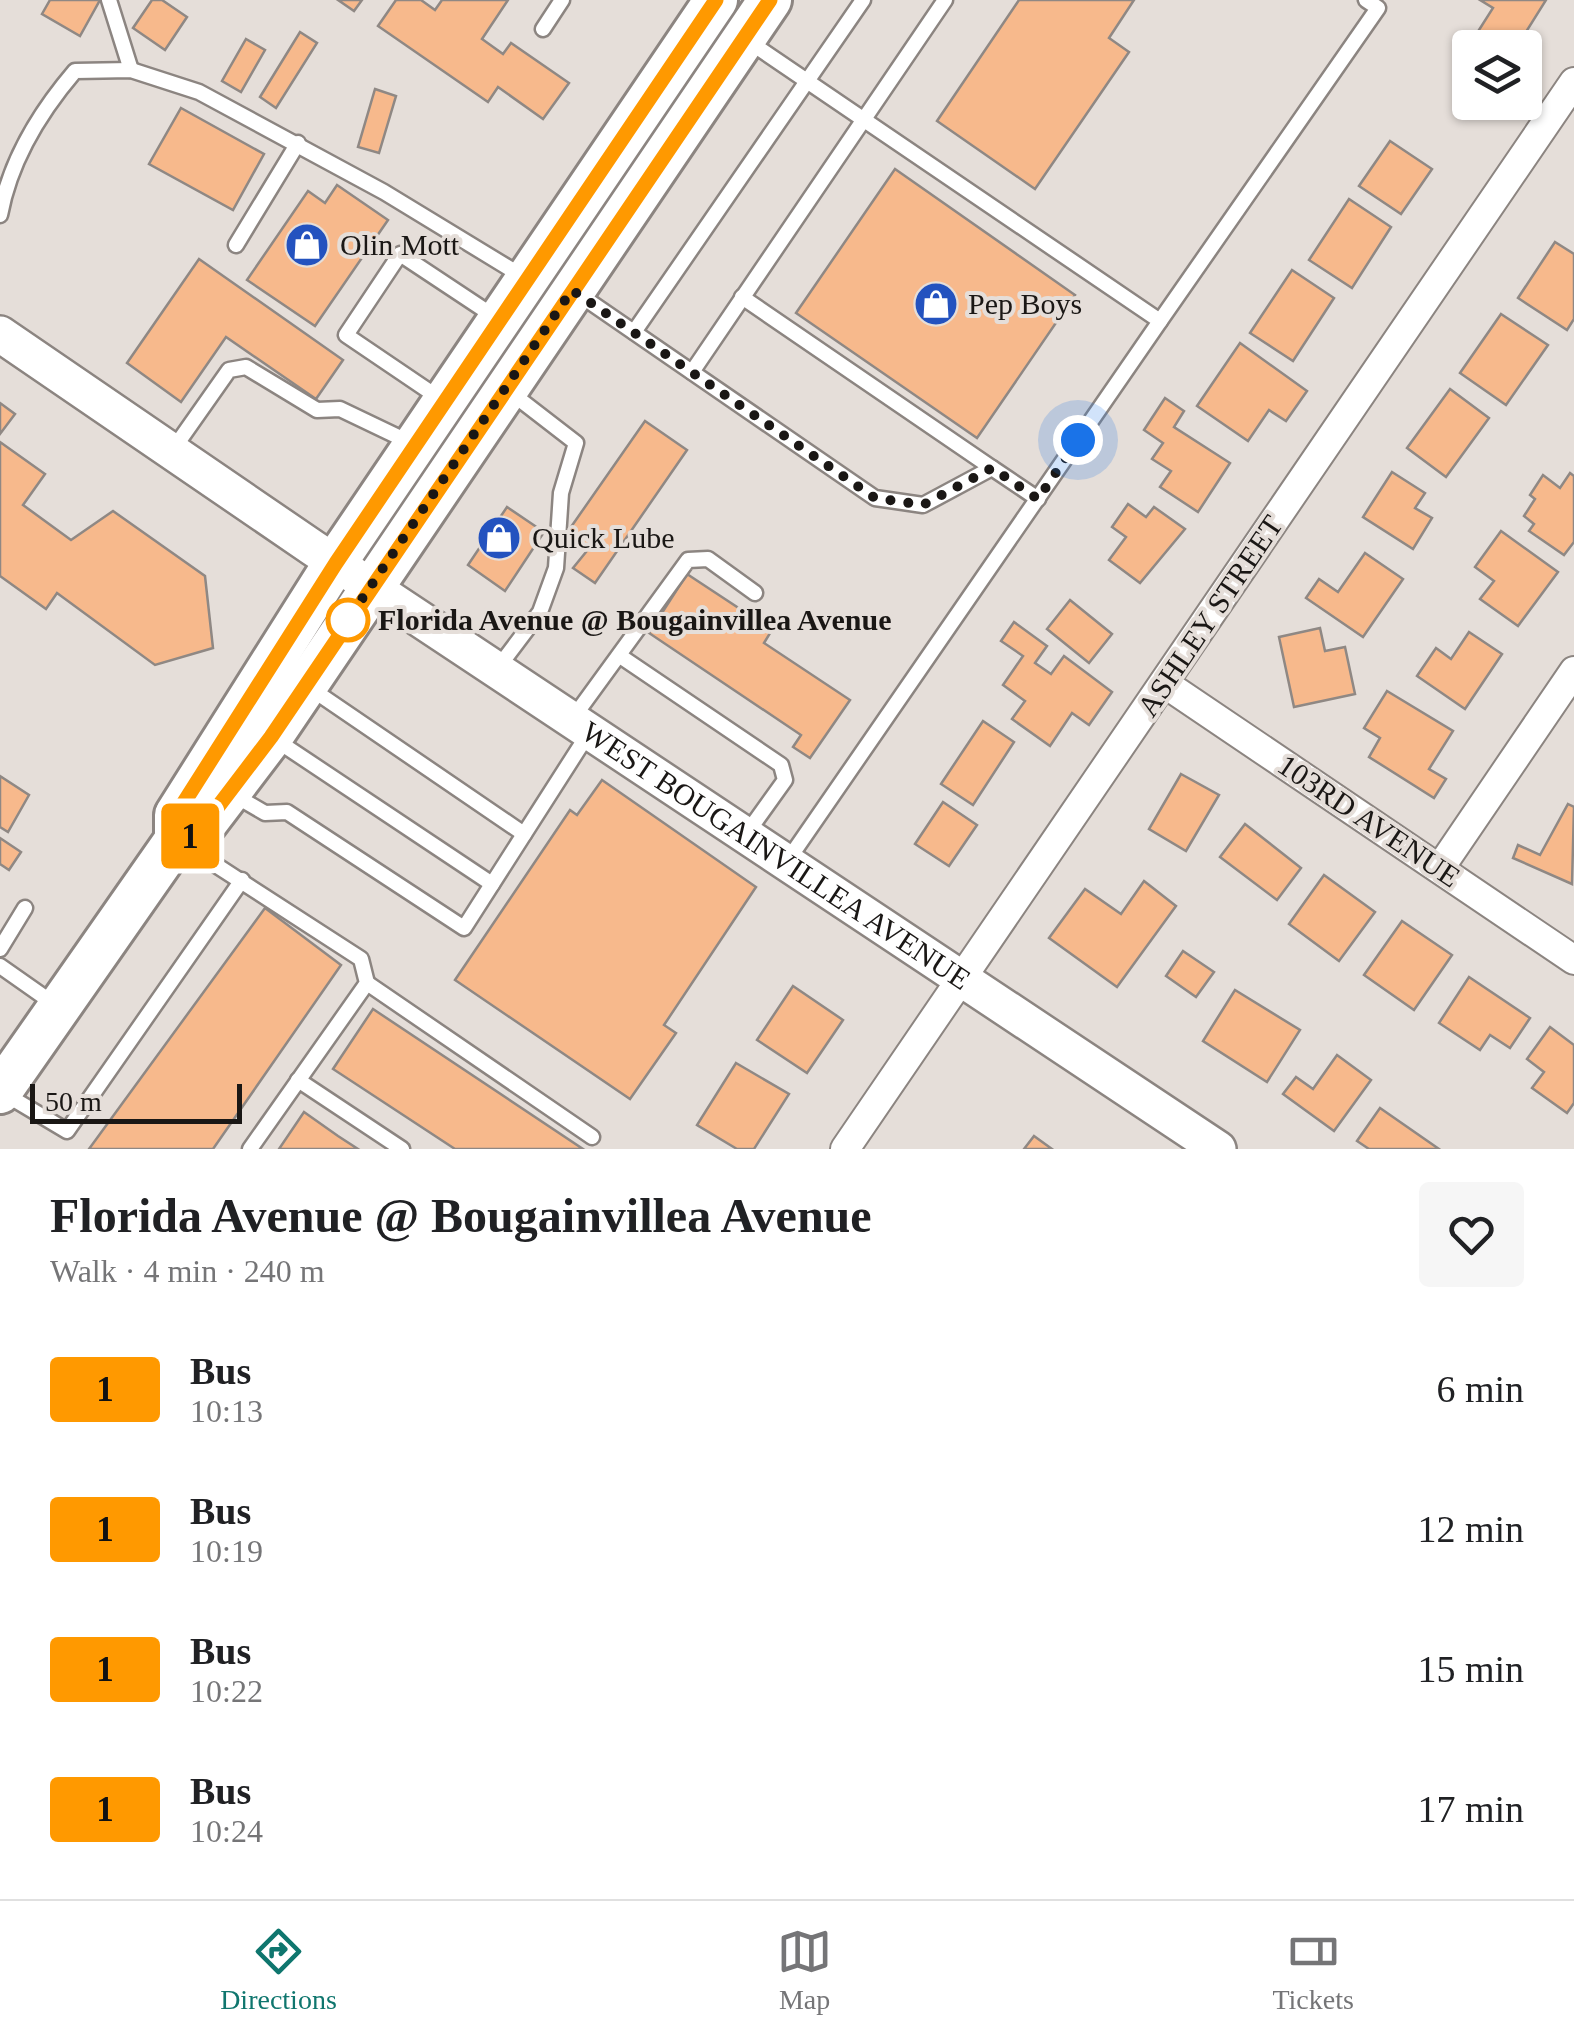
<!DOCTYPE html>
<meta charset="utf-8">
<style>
:root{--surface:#fff;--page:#f6f6f6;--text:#202124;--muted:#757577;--line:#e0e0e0;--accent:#0f766e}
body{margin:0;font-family:Georgia,serif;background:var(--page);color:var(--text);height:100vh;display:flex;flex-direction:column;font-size:38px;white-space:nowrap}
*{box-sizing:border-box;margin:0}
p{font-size:32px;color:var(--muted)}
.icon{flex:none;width:55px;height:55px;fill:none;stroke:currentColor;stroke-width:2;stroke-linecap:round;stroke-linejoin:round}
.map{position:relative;height:1149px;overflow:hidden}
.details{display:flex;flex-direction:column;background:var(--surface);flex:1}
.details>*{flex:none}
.badge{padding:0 20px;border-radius:8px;font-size:35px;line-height:65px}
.fabs{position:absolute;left:1452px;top:30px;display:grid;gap:20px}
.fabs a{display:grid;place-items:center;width:90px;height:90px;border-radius:10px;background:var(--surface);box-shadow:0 2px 8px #0004;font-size:50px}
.scale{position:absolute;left:30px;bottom:25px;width:212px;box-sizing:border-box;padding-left:10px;border:5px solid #1a1715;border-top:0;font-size:28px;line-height:35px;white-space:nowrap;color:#1a1715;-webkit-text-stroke:8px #e5ded9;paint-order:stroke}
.you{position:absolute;width:50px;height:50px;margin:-25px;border:8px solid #fff;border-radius:50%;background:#1a73e8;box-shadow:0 0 0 15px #1a73e833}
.map>.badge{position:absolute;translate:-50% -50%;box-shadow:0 0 0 5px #fff}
.round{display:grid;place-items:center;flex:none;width:105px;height:105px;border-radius:10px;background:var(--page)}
.summary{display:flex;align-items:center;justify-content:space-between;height:170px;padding:0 50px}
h1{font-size:48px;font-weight:700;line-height:75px}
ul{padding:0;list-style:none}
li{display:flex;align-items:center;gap:30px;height:140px;padding:0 50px}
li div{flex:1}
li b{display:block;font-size:38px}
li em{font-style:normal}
li .badge{min-width:110px;font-weight:700;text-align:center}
.tab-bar{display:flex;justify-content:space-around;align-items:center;height:140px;border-top:2px solid var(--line);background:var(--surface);font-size:28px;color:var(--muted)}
.tab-bar a{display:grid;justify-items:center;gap:5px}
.tab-bar .selected{color:var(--accent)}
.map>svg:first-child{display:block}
.building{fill:#f7b98c;stroke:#8f8884;stroke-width:2.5}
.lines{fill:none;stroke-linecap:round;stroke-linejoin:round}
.service-casing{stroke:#8c8581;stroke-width:19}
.minor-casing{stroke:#8c8581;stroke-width:32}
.tertiary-casing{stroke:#8c8581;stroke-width:40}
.primary-casing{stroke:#8c8581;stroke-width:48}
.service{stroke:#fff;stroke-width:14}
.minor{stroke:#fff;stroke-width:28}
.tertiary{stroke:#fff;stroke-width:35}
.primary{stroke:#fff;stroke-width:42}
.line-casing{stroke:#fff;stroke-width:22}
.line{stroke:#f90;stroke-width:15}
.walk{stroke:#1a1715;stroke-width:10;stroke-dasharray:0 18}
.stop-dot{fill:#fff;stroke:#f90;stroke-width:5}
.labels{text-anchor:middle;stroke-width:8;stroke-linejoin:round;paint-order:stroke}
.poi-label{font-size:30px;fill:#1a1715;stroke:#e5ded9;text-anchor:start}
.street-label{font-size:30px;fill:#1a1715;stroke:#e5ded9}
.stop-label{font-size:30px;font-weight:bold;fill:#1a1715;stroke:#e5ded9;text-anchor:start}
</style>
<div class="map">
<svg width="1574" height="1149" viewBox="0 0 1574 1149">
<rect width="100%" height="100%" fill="#e5ded9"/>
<!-- building -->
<g class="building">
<path d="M50,0H100L80,36L42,14Z"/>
<path d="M152,0H162L187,17L165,50L133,28Z"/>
<path d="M338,0H362L354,11Z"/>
<path d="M396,0H421L435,10L442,0H508L482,39L503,54L511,43L569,83L543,119L498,87L488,102L378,26Z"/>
<path d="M1019,0H1134L1109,38L1129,52L1035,189L937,121Z"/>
<path d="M1480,0H1546L1516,48H1482L1472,41L1493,8Z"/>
<path d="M300,32L317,43L276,108L260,97Z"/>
<path d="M246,39L265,50L241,92L222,81Z"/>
<path d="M375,89L396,96L379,153L358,147Z"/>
<path d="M181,108L264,154L233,210L149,164Z"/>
<path d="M1390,141L1432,169L1401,214L1359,186Z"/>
<path d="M895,169L1075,295L977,438L796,313Z"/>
<path d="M337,185L388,220L315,326L247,280L308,191L325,203Z"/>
<path d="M1349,199L1391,227L1352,288L1309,260Z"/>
<path d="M1555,242L1574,254V319L1567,330L1518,298Z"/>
<path d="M199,259L343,360L316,399L226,337L181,402L127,363Z"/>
<path d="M1292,270L1334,298L1293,361L1250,333Z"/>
<path d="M1501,314L1548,345L1506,405L1460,373Z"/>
<path d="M1240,343L1307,391L1286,421L1269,410L1248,441L1197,406Z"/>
<path d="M1450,389L1489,418L1446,477L1407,448Z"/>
<path d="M1165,398L1184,411L1174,427L1230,463L1198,512L1160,487L1171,471L1152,459L1163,443L1144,430Z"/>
<path d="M0,403L15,414L0,434Z"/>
<path d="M645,421L687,450L595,583L573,568L586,552L564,537Z"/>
<path d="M0,442L45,474L23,505L71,540L113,511L205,576L213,648L155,665L57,593L46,609L0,576Z"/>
<path d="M1392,472L1425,493L1415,508L1432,518L1413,549L1363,517Z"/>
<path d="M1570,473L1574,476V542L1564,555L1529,531L1534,524L1524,516L1535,499L1530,495L1543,475L1560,488Z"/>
<path d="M1128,504L1146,517L1154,507L1185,529L1140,583L1109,560L1126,537L1112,527Z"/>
<path d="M507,507L544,532L505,591L468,565Z"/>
<path d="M1501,531L1558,572L1518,626L1480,599L1494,581L1475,567Z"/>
<path d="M1365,553L1403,579L1363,637L1306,598L1319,579L1338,592Z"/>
<path d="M687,574L772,630L764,643L850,700L810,758L793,747L801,735L649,633Z"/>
<path d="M1070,600L1112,634L1089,663L1047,629Z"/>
<path d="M1014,622L1047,646L1035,663L1051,674L1064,656L1112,692L1089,725L1072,713L1050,746L1012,719L1025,701L1003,685L1023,656L1001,641Z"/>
<path d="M1320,628L1325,651L1345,647L1355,694L1294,707L1279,637Z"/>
<path d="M1469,632L1502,654L1465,709L1417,676L1436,648L1451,659Z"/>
<path d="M1387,691L1453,731L1429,769L1446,779L1434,798L1369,757L1380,738L1364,728Z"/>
<path d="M983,721L1014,742L973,805L941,784Z"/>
<path d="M1181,774L1219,795L1186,851L1149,829Z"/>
<path d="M0,776L29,795L8,832L0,827Z"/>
<path d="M602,780L756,887L664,1025L676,1033L630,1099L455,980L570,810L577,815Z"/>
<path d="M943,802L977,825L949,866L915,844Z"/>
<path d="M1568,804L1574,807L1572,884L1513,858L1518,845L1540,855Z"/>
<path d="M1245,824L1301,868L1277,900L1220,857Z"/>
<path d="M0,838L21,852L9,870L0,864Z"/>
<path d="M1324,875L1375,912L1339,961L1289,924Z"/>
<path d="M1144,881L1176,906L1117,987L1049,938L1085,889L1121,914Z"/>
<path d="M265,908L341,965L213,1149H89Z"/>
<path d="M1402,921L1452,955L1414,1010L1364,975Z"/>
<path d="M1183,951L1214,972L1196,997L1166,976Z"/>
<path d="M1469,977L1530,1018L1510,1048L1490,1035L1480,1050L1439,1023Z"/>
<path d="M793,986L843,1020L807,1073L757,1040Z"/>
<path d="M1235,990L1300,1030L1267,1082L1203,1041Z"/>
<path d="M373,1009L583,1149H455L333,1069Z"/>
<path d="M1550,1027L1574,1045V1103L1567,1113L1532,1088L1544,1072L1527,1059Z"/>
<path d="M1337,1055L1371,1080L1334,1131L1283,1094L1296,1077L1313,1089Z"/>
<path d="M736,1063L789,1094L754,1149H737L697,1125Z"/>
<path d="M1380,1108L1439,1149H1369L1357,1141Z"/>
<path d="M304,1112L338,1136L358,1149H279Z"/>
<path d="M1034,1136L1052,1149H1024Z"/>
</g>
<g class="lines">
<defs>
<g id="service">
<path d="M109,0L131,70"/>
<path d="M543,29L562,0"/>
<path d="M748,41L1160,321L788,860"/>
<path d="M0,215C10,161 40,112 75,71L131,70L199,92L384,192L522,276"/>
<path d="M236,245L298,143"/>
<path d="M577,293L875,498L923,505L992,468L1038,499"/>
<path d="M742,297L992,468"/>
<path d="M1160,321L1378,8L1366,0"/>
<path d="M634,332L863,0"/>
<path d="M692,372L945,0"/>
<path d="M439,398L346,335L400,254L495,317"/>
<path d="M172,451L229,370L246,367L317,410L340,409L409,442"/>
<path d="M620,656L781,765L785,780L747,833"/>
<path d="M497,669L540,612L556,568L561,493L576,443L510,392"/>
<path d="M310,688L524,834"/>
<path d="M573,718L688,560L708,559L755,593"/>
<path d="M276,740L492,884"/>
<path d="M234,795L265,813L287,812L464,928L590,731"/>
<path d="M188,847L361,959L367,983L250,1149"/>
<path d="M0,949L25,908"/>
<path d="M0,966L57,1006"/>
<path d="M367,983L592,1137"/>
<path d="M298,1080L402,1149"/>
<path d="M5,1094L67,1131L242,880"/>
</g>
<g id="minor">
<path d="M1164,683L1574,960"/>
<path d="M1440,868L1574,671"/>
<path d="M845,1149L1574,82"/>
</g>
<g id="tertiary">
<path id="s1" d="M0,334L313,548L1218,1149"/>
</g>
<g id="primary">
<path d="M176,840L198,833L271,737L770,0"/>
<path d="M0,1092L176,840V815L335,563L716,0"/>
</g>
</defs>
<!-- service casing -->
<use href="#service" class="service-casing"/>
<!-- minor casing -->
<use href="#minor" class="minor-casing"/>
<!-- tertiary casing -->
<use href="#tertiary" class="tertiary-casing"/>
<!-- primary casing -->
<use href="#primary" class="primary-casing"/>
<!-- service -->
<use href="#service" class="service"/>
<!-- minor -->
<use href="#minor" class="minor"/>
<!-- tertiary -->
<use href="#tertiary" class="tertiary"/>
<!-- primary -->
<use href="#primary" class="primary"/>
</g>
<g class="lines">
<defs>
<path id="line" d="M716,0L336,563L176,815V840L198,833L271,737L770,0"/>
</defs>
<!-- line casing -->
<use href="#line" class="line-casing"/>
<!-- line -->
<use href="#line" class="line"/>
<!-- walk -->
<path class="walk" d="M348,620L345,624L572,290L875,498L923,505L992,468L1038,499L1078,440"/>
</g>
<!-- icons -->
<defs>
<symbol id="shop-disc" viewBox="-11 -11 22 22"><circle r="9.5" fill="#2352bf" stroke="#e5ded9"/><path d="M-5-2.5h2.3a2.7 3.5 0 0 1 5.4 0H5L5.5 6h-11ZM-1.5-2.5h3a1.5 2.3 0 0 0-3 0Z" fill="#fff"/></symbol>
</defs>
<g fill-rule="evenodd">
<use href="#shop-disc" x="282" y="220" width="50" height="50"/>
<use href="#shop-disc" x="911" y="279" width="50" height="50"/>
<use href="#shop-disc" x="474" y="513" width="50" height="50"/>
</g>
<!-- markers -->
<circle class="stop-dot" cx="348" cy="620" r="20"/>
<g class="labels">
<!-- poi labels -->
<g class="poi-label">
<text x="340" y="255">Olin Mott</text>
<text x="968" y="314">Pep Boys</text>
<text x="532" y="548">Quick Lube</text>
</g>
<!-- street labels -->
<g class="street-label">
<text transform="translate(1210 616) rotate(-56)" y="10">ASHLEY STREET</text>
<text transform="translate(1369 821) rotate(34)" y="10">103RD AVENUE</text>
<text dy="10" stroke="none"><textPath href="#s1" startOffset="935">WEST BOUGAINVILLEA AVENUE</textPath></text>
</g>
<!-- stop labels -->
<g class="stop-label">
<text x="378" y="630">Florida Avenue @ Bougainvillea Avenue</text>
</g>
</g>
</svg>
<div class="fabs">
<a><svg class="icon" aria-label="layers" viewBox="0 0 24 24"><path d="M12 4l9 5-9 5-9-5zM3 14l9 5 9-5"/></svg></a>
</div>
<div class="scale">50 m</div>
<div class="you" style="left:1078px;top:440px"></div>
<b class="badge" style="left:190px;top:836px;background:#f90;color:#111">1</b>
</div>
<section class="details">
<div class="summary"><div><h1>Florida Avenue @ Bougainvillea Avenue</h1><p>Walk · 4 min · 240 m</p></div><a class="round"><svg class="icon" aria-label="heart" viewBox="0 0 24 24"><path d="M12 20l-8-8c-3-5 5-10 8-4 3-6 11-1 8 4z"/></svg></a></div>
<ul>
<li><span class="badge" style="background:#f90;color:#111">1</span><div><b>Bus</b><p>10:13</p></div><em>6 min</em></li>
<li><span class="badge" style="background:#f90;color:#111">1</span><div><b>Bus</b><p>10:19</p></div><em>12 min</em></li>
<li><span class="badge" style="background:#f90;color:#111">1</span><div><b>Bus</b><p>10:22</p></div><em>15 min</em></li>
<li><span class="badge" style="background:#f90;color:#111">1</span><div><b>Bus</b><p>10:24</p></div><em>17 min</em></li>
</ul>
</section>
<nav class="tab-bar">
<a class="selected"><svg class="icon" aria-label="directions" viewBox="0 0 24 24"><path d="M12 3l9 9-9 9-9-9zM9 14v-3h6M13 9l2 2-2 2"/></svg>Directions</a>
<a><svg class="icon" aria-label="map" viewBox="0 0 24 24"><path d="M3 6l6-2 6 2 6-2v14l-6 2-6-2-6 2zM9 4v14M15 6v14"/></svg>Map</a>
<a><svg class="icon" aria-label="tickets" viewBox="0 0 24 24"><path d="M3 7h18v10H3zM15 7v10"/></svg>Tickets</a>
</nav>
